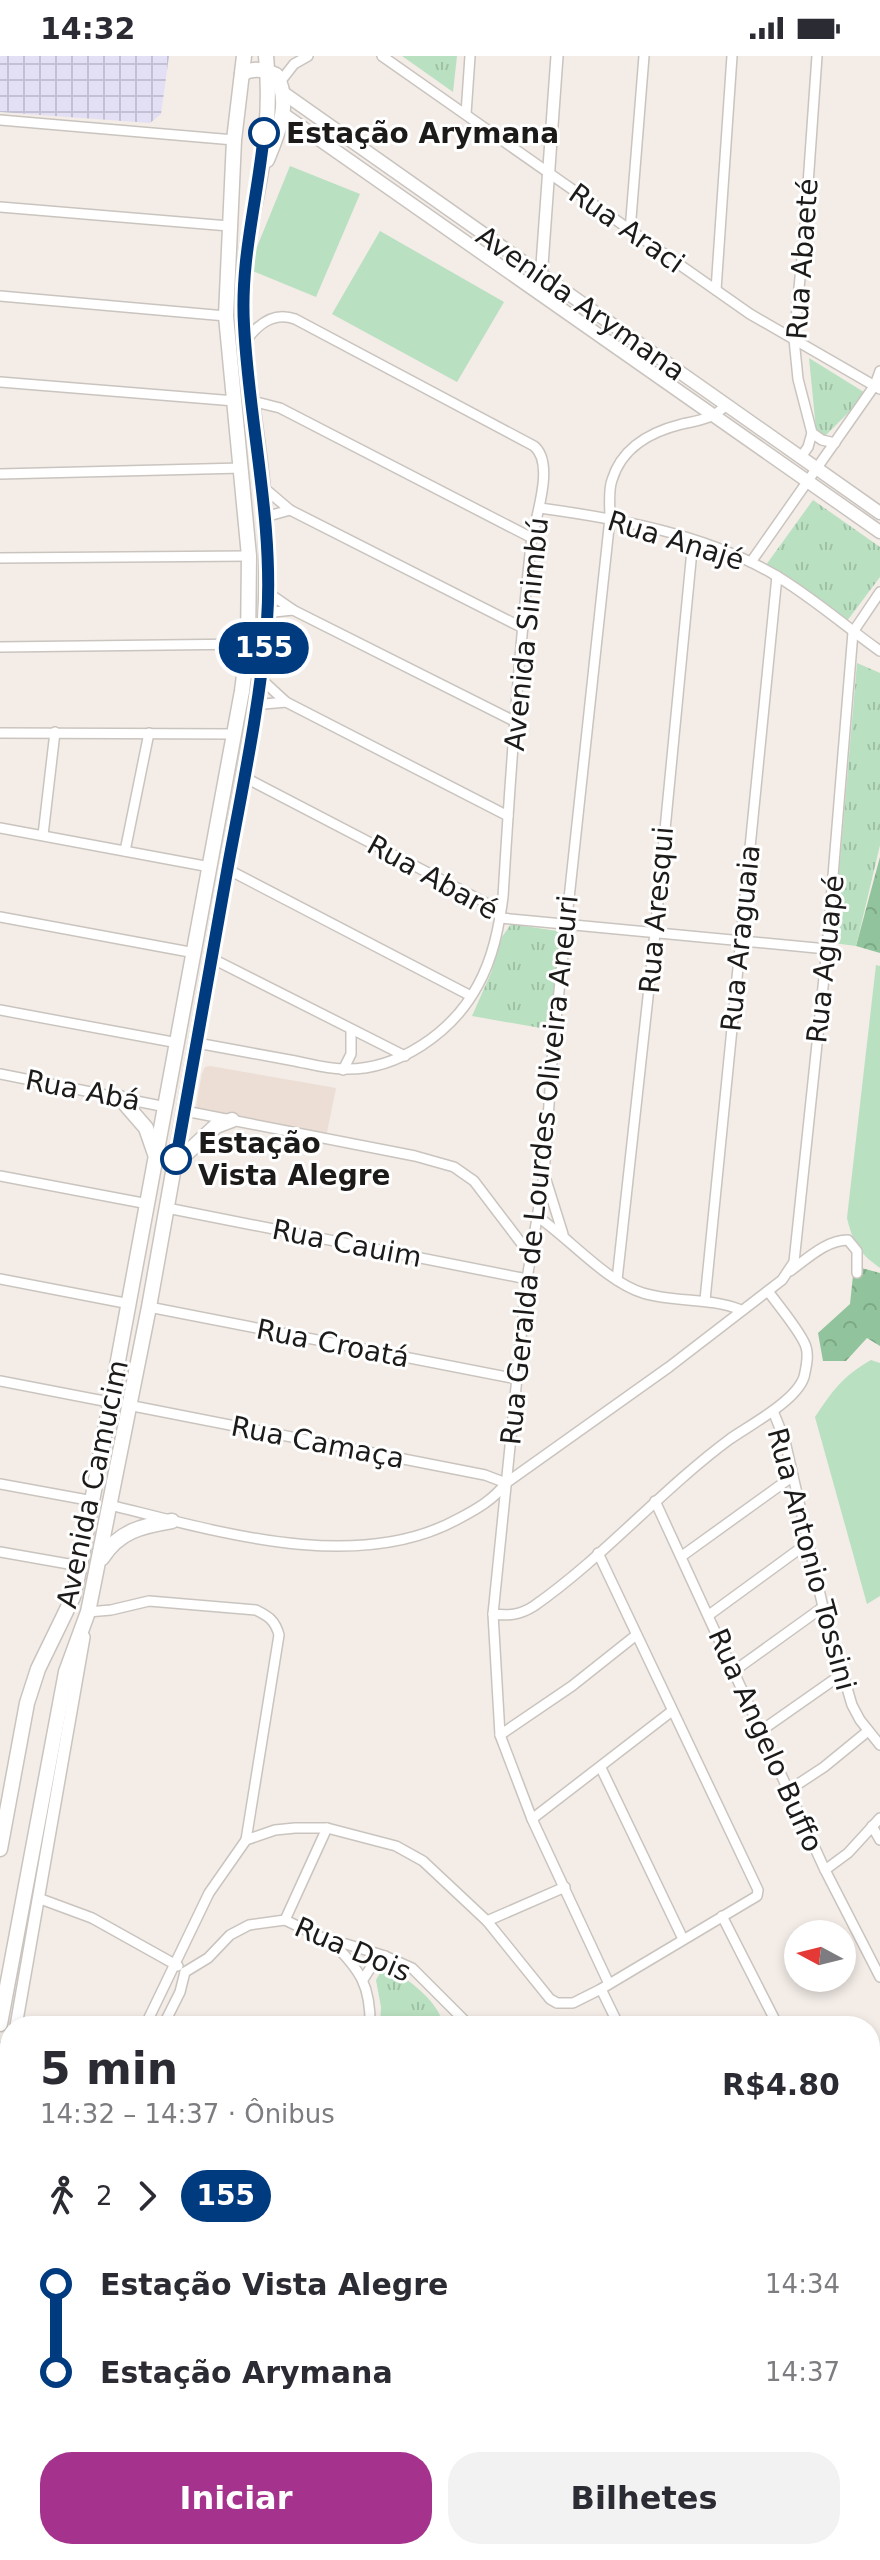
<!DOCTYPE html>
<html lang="pt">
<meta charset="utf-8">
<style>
:root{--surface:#fff;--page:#f2f2f3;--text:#2b2b33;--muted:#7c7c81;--accent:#a5328c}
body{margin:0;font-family:"DejaVu Sans",sans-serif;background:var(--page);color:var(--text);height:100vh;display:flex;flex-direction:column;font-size:30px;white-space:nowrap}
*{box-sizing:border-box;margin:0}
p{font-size:26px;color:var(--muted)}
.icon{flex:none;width:44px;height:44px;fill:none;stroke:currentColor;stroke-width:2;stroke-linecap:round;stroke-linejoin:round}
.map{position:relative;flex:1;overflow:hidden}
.sheet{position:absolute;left:0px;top:1960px;width:880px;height:544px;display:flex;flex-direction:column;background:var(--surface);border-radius:32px 32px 0 0;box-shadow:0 4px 12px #0003}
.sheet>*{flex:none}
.badge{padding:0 16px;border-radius:26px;font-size:28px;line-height:52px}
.needle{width:52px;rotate:277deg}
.buttons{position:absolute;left:784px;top:1864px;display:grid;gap:16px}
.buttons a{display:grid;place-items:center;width:72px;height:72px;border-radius:50%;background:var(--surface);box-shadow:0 4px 12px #0003;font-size:40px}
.map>.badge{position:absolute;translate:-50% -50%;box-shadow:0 0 0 4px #fff}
.legs{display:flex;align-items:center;gap:12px;height:88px;padding:0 40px;font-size:26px}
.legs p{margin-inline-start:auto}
.headline{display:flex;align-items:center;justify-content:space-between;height:136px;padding:0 40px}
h1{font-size:44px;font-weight:600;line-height:60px}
.cta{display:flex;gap:16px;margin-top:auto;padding:16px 40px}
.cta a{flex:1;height:92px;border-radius:32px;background:var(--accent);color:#fff;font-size:32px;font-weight:600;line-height:92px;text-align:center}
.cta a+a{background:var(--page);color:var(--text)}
ul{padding:0 40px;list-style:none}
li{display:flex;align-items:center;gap:28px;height:88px;font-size:30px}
li i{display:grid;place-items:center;width:12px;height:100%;margin:0 10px;background:currentColor}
li i::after{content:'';width:20px;height:20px;margin:-10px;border:6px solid;border-radius:50%;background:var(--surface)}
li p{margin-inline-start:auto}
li:first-child i{background:linear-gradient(#0000 50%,currentColor 0)}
li:last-child i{background:linear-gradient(currentColor 50%,#0000 0)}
.status{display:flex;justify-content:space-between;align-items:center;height:56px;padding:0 40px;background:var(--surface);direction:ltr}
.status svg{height:22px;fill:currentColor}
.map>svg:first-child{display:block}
.built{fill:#ecded5}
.industrial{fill:url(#industrial-grid)}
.grass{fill:url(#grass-dots)}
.forest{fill:url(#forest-crowns)}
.park{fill:url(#park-tufts)}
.garden{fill:#b9e0c1}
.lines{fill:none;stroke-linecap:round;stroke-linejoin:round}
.stream{stroke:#7591c0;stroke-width:3}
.minor-casing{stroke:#cac4bf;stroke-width:12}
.tertiary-casing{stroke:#cac4bf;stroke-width:14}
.secondary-casing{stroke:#cac4bf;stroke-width:15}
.primary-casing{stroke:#cac4bf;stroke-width:17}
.minor{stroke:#fff;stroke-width:9}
.tertiary{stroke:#fff;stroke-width:11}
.secondary{stroke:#fff;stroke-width:12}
.primary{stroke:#fff;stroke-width:14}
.line-1-casing{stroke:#fff;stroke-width:18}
.line-1{stroke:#003b80;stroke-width:12}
.stop-1-dot{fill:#fff;stroke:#003b80;stroke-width:4}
.labels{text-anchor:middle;stroke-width:6;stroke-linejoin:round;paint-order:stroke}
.stop-label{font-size:28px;font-weight:bold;fill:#1d1b19;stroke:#fff;text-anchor:start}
.street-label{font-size:28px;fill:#1d1b19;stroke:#fff}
</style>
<div class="status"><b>14:32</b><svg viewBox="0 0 49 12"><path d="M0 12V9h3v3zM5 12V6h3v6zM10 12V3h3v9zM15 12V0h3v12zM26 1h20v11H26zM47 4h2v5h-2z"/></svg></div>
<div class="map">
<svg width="880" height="2504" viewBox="0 0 880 2504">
<defs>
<pattern id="industrial-grid" width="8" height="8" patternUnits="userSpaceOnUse" patternTransform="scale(2)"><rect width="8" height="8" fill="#e3e0f6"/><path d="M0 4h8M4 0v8" fill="none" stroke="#c2c0d2"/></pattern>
<pattern id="grass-dots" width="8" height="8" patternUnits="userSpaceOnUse" patternTransform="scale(2)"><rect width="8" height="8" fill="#b9e0c1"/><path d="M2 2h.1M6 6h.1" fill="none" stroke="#9fc0a5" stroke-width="1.8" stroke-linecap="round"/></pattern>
<pattern id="forest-crowns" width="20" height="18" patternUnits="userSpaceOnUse" patternTransform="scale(2)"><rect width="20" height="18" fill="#91c49c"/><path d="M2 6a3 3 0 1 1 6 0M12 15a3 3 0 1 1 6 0" fill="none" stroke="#7da886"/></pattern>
<pattern id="park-tufts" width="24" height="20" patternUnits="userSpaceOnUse" patternTransform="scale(2)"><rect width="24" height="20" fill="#b9e0c1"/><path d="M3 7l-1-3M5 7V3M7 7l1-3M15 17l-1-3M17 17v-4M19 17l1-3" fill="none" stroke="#9fc0a5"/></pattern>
</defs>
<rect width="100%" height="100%" fill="#f3ece7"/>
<!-- built -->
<path class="built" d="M210,1010L336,1032L326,1081L200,1057L196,1051L202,1017L205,1011Z"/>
<!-- industrial -->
<path class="industrial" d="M0,0H169L161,58L150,67L0,56Z"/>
<!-- grass -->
<path class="grass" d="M566,2494H732L729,2504H570Z"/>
<!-- forest -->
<g class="forest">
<path d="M880,801V897L856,890Z"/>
<path d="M854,1210L880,1217V1290L867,1282L846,1305H823L818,1277L850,1248Z"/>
</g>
<!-- park -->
<g class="park">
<path d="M402,0H457L453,36Z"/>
<path d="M809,302L867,338L825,380L816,373Z"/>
<path d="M813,444L880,491V521L847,565L784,518L766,509Z"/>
<path d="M857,607L880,617V789L856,890L833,887Z"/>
<path d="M511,868L564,876L552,974L472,960L491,917L502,881Z"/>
<path d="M387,1914C404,1917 445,1951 442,1970H380L381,1951L376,1924L380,1917Z"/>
</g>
<!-- garden -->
<g class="garden">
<path d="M290,110L360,138L316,241L248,213Z"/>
<path d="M380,175L504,246L457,326L332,258Z"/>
<path d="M876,909L880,910V1212C859,1197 853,1187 847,1162Z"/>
<path d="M871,1304L880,1307V1540L867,1548L815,1361C832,1335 843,1320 871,1304Z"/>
</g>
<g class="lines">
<!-- stream -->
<path class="stream" d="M870,2307L880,2299"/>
<defs>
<g id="minor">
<path d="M382,0L750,258L880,333"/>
<path d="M280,26L294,8L308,0"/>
<path d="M466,58L470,0"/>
<path d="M0,64L234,84"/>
<path d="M0,151L229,170"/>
<path d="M630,175L644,0"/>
<path d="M716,234L732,0"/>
<path d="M0,240L226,260"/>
<path d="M0,326L235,345"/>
<path d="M252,345L280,352L532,482"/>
<path d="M812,377L822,384L835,387"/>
<path d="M801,401L808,391L812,377L798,323L794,283L805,171L817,0"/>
<path d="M0,418L242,412"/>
<path d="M263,431L290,454L521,571"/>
<path d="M540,452C620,463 705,478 775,519C812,541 845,570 880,595"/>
<path d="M265,461L290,454"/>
<path d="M0,502L249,500"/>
<path d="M751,506L875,329L880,315"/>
<path d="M267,536L293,554L514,665"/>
<path d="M267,562L274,556L293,554"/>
<path d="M0,591L248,588"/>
<path d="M261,623L286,646L508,760"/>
<path d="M256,652L264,648L286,646"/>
<path d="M0,677L235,678"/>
<path d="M244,721L488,848L501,862L827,893"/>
<path d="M0,772L210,811"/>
<path d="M43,779L55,676"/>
<path d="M125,795L149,677"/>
<path d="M227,813L471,940"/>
<path d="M0,861L195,897"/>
<path d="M211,902L405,1000"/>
<path d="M0,954L178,987"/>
<path d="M197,987C230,993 262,999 295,1005C310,1008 327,1013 343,1013C398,1015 453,976 478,929C493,902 499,871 503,841C510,723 518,606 531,489C534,464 556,408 534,390L295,263C273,255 257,269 245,286"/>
<path d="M343,1014L351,998V974"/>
<path d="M0,1018L166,1051"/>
<path d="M185,1055L415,1100L454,1111L474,1125L531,1200"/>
<path d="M0,1120L148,1148"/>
<path d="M546,1124L563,1178"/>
<path d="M167,1152L527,1223"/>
<path d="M538,1161C570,1183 607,1226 643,1237C676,1247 709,1241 741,1254"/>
<path d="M790,1215C807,1203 826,1184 848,1184L857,1195V1217"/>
<path d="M0,1223L130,1248"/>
<path d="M617,1224L655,877L693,484"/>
<path d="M705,1244L777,520"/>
<path d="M149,1251L517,1323"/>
<path d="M0,1325L109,1346"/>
<path d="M128,1349L485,1419L506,1427"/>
<path d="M773,1355L785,1385L823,1551L852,1649L860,1664L880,1689"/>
<path d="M0,1428L93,1445"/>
<path d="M655,1445L825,1814L880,1921"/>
<path d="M110,1449C216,1475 356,1519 458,1463C477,1453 493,1444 506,1427L669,1311L782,1224L794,1206L827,893L853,576L880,536"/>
<path d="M0,1496L80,1510"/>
<path d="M682,1500L793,1420"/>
<path d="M88,1556L111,1554L149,1545L256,1554C268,1560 275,1564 279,1579L246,1784"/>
<path d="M493,1558C509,1560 520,1559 534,1550C604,1501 661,1434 730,1383C750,1369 796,1345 804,1321C806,1312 809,1300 806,1291C802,1277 777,1248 768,1235"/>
<path d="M709,1559L809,1486"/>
<path d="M734,1615L823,1551"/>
<path d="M762,1674L842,1618"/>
<path d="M500,1679L572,1630L635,1580"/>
<path d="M601,1712L683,1883"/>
<path d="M789,1734L824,1711L868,1675"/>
<path d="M532,1763L672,1655"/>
<path d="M872,1770L880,1784"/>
<path d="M825,1814L848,1797L880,1762"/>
<path d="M38,1842L92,1862L178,1910"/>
<path d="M722,1860L778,1970"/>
<path d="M285,1864L327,1772"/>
<path d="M487,1865L565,1831"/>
<path d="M333,1887C360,1914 371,1930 370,1970"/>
<path d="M185,1916L208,1902L230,1879L249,1869L285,1864L333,1887L346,1888L385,1900L412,1912L470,1970"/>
<path d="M364,1922L373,1908L385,1900"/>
<path d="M609,1928L532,1763L500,1679L493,1558L527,1223L544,1119L553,991L610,462C610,450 608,435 612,424C622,391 650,376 682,368C700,364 713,363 726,349"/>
<path d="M601,1933L619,1970"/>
<path d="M145,1970L209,1837L246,1784L275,1774L295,1772H327L396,1790L423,1805L487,1865L550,1943L557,1947H573L601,1933L757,1840L758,1834L598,1497"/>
<path d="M163,1970L180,1936L185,1916"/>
<path d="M0,2139L10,2134"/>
<path d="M870,2140L871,2142"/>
<path d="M0,2370L10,2372"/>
<path d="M430,2494L443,2504"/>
<path d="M129,2504L130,2494"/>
</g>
<g id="tertiary">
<path d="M540,237L557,0"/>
<path d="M16,1970L84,1581"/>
<path d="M0,2059L10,2003"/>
</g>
<g id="secondary">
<path d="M282,36L880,457"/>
<path d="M283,58L880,476"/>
</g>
<g id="primary">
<path d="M242,18C253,11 264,13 276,19C292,47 278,76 267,104"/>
<path d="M120,1042L146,1072L155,1098"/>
<path d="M176,1107L216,1070L232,1064"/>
<path d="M102,1502C119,1475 142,1470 172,1465"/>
<path d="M0,1793L27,1647L38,1613L73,1541L80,1510L242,635L248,588L249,500L226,260L234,84L244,0"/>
<path d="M0,1968L66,1616L88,1556L149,1251L261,623C267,560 269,497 263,435C257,368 242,302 243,235C244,196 253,159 260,121C267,82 270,39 266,0"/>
<path d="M0,1994L10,1999"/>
</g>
</defs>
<!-- minor casing -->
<use href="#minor" class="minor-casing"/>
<!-- tertiary casing -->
<use href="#tertiary" class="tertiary-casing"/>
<!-- secondary casing -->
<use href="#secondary" class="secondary-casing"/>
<!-- primary casing -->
<use href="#primary" class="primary-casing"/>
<!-- minor -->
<use href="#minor" class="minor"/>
<!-- tertiary -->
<use href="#tertiary" class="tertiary"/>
<!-- secondary -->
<use href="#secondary" class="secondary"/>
<!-- primary -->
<use href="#primary" class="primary"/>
</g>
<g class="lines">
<defs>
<path id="line-1" d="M176,1103C194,1006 210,908 228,810C243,729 260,648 267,565C274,465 249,368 244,269C240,203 258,142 264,77"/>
</defs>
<!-- line-1 casing -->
<use href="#line-1" class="line-1-casing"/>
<!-- line-1 -->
<use href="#line-1" class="line-1"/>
</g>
<!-- markers -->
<g class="stop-1-dot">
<circle cx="264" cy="77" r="14"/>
<circle cx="176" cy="1103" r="14"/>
</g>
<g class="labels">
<!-- stop labels -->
<g class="stop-label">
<text x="286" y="87">Estação Arymana</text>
<text x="198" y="1097">Estação<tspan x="198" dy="32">Vista Alegre</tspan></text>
</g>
<!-- street labels -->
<g class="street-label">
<text transform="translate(627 172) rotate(35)" y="10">Rua Araci</text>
<text transform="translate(802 203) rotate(-86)" y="10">Rua Abaeté</text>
<text transform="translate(581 247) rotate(35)" y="10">Avenida Arymana</text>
<text transform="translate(676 484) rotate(17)" y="10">Rua Anajé</text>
<text transform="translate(526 578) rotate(-84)" y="10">Avenida Sinimbú</text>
<text transform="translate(433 821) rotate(29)" y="10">Rua Abaré</text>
<text transform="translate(656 854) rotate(-85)" y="10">Rua Aresqui</text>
<text transform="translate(740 882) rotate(-84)" y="10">Rua Araguaia</text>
<text transform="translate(825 903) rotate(-84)" y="10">Rua Aguapé</text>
<text transform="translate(83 1034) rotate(11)" y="10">Rua Abá</text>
<text transform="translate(539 1114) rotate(-84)" y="10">Rua Geralda de Lourdes Oliveira Aneuri</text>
<text transform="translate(347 1187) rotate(11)" y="10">Rua Cauim</text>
<text transform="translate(333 1287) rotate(11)" y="10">Rua Croatá</text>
<text transform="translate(318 1386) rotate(11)" y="10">Rua Camaça</text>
<text transform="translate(92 1428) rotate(-78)" y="10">Avenida Camucim</text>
<text transform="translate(812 1503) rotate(75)" y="10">Rua Antonio Tossini</text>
<text transform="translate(766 1684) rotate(66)" y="10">Rua Angelo Buffo</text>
<text transform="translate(353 1893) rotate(23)" y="10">Rua Dois</text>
</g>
</g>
</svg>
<div class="buttons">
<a><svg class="needle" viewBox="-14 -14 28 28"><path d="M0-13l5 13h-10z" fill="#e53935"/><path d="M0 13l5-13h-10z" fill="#7c7c81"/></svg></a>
</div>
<b class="badge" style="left:264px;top:592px;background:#003b80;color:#fff">155</b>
<section class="sheet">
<div class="headline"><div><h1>5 min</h1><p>14:32 – 14:37 · Ônibus</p></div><b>R$4.80</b></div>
<div class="legs"><svg class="icon" aria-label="walk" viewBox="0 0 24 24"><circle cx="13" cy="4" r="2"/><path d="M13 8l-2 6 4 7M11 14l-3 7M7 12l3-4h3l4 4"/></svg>2<svg class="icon" aria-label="forward" viewBox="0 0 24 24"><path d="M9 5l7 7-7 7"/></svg><b class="badge" style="background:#003b80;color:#fff">155</b></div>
<ul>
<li><i style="color:#003b80"></i><b>Estação Vista Alegre</b><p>14:34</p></li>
<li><i style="color:#003b80"></i><b>Estação Arymana</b><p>14:37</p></li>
</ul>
<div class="cta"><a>Iniciar</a><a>Bilhetes</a></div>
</section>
</div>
